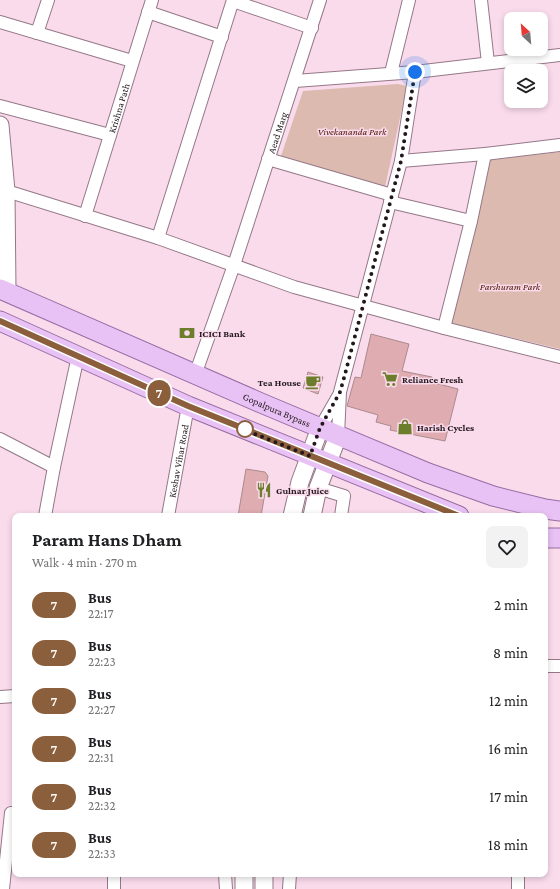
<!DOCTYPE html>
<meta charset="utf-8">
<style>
:root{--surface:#fff;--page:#f2f2f2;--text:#202124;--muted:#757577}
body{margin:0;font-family:"Crimson Pro",serif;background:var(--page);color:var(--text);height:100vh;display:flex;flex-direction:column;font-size:15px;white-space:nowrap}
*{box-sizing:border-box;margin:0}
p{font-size:13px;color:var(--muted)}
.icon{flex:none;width:22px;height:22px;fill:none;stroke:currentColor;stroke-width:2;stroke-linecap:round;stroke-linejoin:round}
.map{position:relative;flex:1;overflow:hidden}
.side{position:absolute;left:12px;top:513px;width:536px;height:364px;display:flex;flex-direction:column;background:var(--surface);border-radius:8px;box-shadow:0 2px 6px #0003}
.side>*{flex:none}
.badge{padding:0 8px;border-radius:13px;font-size:14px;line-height:26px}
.needle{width:26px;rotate:334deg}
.controls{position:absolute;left:504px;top:12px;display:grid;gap:8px}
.controls a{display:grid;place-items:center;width:44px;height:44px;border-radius:8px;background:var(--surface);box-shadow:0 2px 6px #0003;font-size:20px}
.you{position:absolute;width:20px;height:20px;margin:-10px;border:3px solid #fff;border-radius:50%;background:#1a73e8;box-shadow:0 0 0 6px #1a73e833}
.map>.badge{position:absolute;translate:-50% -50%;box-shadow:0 0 0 2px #fff}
.round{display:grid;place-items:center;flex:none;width:42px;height:42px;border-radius:8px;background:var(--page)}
.overview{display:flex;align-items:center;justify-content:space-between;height:68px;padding:0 20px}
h1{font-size:19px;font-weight:700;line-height:30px}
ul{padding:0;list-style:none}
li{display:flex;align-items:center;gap:12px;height:48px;padding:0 20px}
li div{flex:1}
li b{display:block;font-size:15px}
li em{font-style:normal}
li .badge{min-width:44px;font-weight:700;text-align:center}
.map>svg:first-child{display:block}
.green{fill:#dcbaaf}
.building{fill:#deacb1;stroke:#ab8a8d}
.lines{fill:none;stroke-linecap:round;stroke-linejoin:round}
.street-casing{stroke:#947887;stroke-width:14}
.secondary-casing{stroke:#947887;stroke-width:19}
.primary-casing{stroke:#996ca4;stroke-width:21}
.street{stroke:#fff;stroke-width:12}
.secondary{stroke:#fff;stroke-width:17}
.primary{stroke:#e8c2f4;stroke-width:19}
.line-casing{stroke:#fff;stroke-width:9}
.line{stroke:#8b5e3c;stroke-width:6}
.walk{stroke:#22171d;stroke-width:4;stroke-dasharray:0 7.2}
.stop-dot{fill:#fff;stroke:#8b5e3c;stroke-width:2}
.labels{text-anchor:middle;stroke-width:3;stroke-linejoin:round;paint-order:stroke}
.street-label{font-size:10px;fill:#22171d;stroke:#fadbec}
.park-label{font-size:10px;font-style:italic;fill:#4c1401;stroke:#fadbec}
.poi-label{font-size:10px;font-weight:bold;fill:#22171d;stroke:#fadbec;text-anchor:start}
</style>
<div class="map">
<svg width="560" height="889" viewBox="0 0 560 889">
<rect width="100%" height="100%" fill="#fadbec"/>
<!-- green -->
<g class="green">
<path d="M398,84L407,86L385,187L281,156L303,91Z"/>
<path d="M560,152V349L451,323L489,160Z"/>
</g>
<!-- building -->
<g class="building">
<path d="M371,334L409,344L402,371L432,377L431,382L458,389L445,441L390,430L391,426L376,422L378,415L347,406L355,377L361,378Z"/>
<path d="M308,372L323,377L318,394L303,388Z"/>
<path d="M246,469L265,472L268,476L261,516H238Z"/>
</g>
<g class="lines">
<defs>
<g id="street">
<path d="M481,0L488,63"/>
<path d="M233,1L312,28"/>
<path d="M148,12L222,37"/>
<path d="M0,22L132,61"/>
<path d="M37,33L48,0"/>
<path d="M391,73L409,0"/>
<path d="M295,81L415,72L560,55"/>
<path d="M0,106L110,135"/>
<path d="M268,159L392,195"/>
<path d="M401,161L485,154L560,145"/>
<path d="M0,189L158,238L294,287L444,328L560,357"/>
<path d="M390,202L471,221"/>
<path id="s1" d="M85,216L152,0"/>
<path d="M158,238L233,0"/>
<path d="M444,328L471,221L485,154"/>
<path id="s2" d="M195,375L234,265L320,0"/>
<path d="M320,428L339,395"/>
<path d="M338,436L340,392L401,161L415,72"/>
<path d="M0,439L54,467L45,516"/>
<path d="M54,467L78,356"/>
<path d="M318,488L344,496L341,516"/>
<path id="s3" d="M168,516L188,406"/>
<path d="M545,666H560"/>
<path d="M0,697L15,696"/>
<path d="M114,874V889"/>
<path d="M225,874L226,889"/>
<path d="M3,889L11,813"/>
<path d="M289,889L290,874"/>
<path d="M518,889V874"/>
</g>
<g id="secondary">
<path d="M0,125L6,191L7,292"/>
<path d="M292,516L300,482L320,428"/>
<path d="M312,516L318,488L338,436"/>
<path d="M244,874V889"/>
<path d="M264,874V889"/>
</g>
<g id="primary">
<path id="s4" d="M0,289L261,403L428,473L493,496L545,509L560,511"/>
<path d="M0,321L188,406L459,516"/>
<path d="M545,538H560"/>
</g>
</defs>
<!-- street casing -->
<use href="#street" class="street-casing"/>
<!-- secondary casing -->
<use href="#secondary" class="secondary-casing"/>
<!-- primary casing -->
<use href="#primary" class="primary-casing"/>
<!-- street -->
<use href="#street" class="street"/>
<!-- secondary -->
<use href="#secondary" class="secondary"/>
<!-- primary -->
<use href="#primary" class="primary"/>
</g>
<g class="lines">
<defs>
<path id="line" d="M0,321L188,406L459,516"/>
</defs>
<!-- line casing -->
<use href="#line" class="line-casing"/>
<!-- line -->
<use href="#line" class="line"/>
<!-- walk -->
<path class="walk" d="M245,429L240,428L310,456L320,428L340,392L344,378L401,161L415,72"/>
</g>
<!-- icons -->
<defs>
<symbol id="bank-bare" viewBox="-9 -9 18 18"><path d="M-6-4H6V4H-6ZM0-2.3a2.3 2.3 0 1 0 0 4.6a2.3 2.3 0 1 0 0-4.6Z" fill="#6c7d2c" stroke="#fadbec" stroke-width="2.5" paint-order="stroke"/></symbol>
<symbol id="supermarket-bare" viewBox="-9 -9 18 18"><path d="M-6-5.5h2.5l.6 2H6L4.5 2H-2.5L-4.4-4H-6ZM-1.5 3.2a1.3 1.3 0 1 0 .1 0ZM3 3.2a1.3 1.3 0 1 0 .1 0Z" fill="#6c7d2c" stroke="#fadbec" stroke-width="2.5" paint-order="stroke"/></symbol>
<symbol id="cafe-bare" viewBox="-9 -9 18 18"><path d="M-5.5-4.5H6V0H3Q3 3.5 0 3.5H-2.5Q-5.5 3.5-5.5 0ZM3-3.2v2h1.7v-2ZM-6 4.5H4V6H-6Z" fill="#6c7d2c" stroke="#fadbec" stroke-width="2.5" paint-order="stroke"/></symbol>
<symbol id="shop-bare" viewBox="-9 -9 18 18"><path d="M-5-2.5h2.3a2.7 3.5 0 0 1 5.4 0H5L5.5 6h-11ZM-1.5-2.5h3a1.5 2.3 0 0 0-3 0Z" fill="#6c7d2c" stroke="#fadbec" stroke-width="2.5" paint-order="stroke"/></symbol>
<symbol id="restaurant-bare" viewBox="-9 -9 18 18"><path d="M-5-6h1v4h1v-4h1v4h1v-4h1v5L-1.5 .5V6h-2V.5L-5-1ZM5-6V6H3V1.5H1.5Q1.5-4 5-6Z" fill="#6c7d2c" stroke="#fadbec" stroke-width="2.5" paint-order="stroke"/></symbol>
</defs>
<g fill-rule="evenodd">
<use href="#bank-bare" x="176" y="322" width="22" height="22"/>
<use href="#supermarket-bare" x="379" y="368" width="22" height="22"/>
<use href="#cafe-bare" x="302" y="371" width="22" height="22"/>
<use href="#shop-bare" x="394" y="416" width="22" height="22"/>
<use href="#restaurant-bare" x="253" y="479" width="22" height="22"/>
</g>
<!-- markers -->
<circle class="stop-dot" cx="245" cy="429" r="8"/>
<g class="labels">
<!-- street labels -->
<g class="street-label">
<text dy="4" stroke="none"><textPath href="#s1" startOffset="113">Krishna Path</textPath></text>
<text dy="4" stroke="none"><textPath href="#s2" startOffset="256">Aead Marg</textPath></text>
<text dy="4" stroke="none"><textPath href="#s4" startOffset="302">Gopalpura Bypass</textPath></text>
<text dy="4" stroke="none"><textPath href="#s3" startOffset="56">Keshav Vihar Road</textPath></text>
</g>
<!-- park labels -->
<g class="park-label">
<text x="352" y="135">Vivekananda Park</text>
<text x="510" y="290">Parshuram Park</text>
</g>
<!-- poi labels -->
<g class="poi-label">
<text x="199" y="337">ICICI Bank</text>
<text x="402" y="383">Reliance Fresh</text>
<text x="301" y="386" text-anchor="end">Tea House</text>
<text x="417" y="431">Harish Cycles</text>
<text x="276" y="494">Gulnar Juice</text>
</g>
</g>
</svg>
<div class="controls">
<a><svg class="needle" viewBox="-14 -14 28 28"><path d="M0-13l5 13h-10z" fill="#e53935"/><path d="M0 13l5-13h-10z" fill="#757577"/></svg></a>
<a><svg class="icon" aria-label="layers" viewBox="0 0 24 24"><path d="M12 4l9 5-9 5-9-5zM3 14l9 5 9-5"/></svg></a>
</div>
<div class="you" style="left:415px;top:72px"></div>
<b class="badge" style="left:159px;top:393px;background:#8b5e3c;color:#fff">7</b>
<section class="side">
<div class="overview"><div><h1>Param Hans Dham</h1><p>Walk · 4 min · 270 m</p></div><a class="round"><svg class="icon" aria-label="heart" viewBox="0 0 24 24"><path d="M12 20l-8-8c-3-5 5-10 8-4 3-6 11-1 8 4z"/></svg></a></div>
<ul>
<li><span class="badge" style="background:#8b5e3c;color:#fff">7</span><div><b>Bus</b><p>22:17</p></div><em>2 min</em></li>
<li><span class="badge" style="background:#8b5e3c;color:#fff">7</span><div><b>Bus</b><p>22:23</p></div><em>8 min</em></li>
<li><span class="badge" style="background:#8b5e3c;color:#fff">7</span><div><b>Bus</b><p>22:27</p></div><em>12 min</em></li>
<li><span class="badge" style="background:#8b5e3c;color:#fff">7</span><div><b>Bus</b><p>22:31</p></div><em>16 min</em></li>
<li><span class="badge" style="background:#8b5e3c;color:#fff">7</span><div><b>Bus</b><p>22:32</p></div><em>17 min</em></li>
<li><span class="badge" style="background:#8b5e3c;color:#fff">7</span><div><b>Bus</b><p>22:33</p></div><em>18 min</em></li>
</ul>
</section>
</div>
